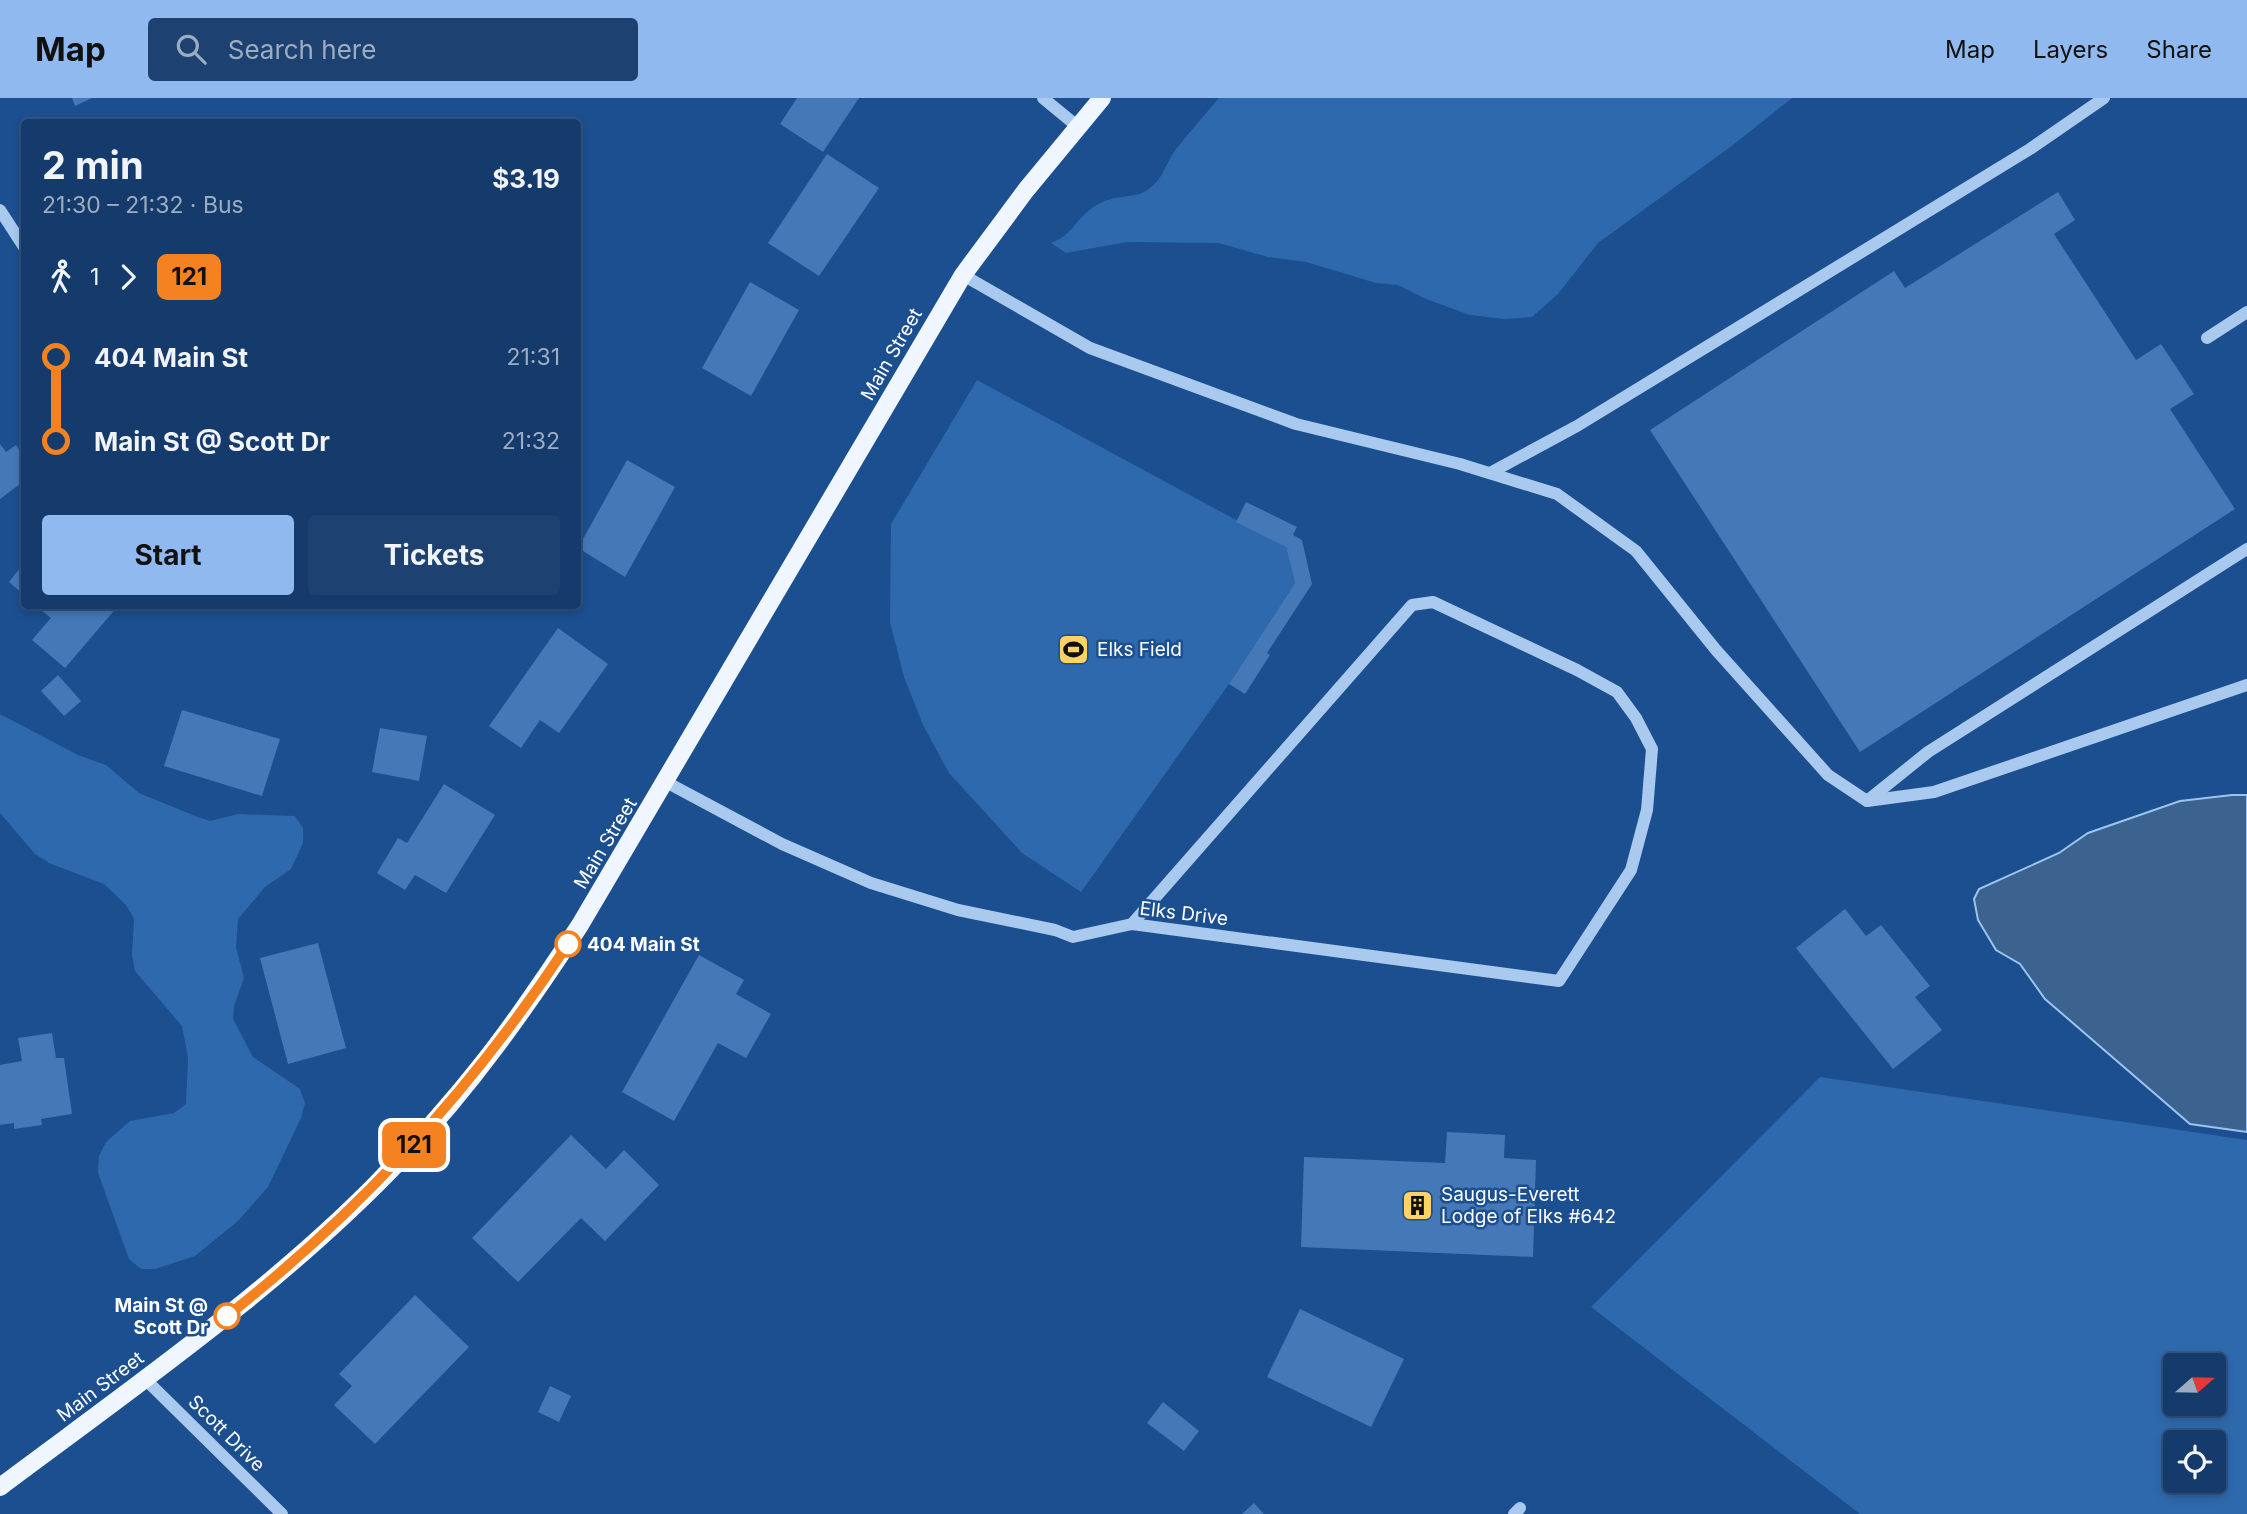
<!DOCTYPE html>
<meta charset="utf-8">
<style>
:root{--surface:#143b6b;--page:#1d4271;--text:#f1f3f6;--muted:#9dadc1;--line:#33557e;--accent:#90b9f0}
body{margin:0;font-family:Inter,sans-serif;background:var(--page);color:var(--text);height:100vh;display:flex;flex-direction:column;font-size:26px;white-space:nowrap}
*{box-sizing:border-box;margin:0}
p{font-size:23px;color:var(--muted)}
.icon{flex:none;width:38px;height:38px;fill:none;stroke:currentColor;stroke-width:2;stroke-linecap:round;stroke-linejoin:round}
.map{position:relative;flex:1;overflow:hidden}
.side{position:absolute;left:21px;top:21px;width:560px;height:490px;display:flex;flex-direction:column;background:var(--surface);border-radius:7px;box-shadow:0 4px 10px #0003,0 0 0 2px var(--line)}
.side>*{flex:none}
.badge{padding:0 14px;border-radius:10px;font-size:24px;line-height:46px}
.needle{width:46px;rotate:70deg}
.buttons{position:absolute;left:2163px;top:1255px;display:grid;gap:14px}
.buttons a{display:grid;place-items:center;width:63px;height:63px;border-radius:7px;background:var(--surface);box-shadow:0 4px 10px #0003,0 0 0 2px var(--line);font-size:35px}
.map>.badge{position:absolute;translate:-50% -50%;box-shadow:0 0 0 4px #fff}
.legs{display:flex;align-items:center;gap:10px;height:77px;padding:0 21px;font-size:23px}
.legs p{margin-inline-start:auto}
.headline{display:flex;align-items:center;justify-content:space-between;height:119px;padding:0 21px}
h1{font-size:38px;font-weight:700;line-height:52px}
.button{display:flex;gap:14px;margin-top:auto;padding:14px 21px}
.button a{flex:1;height:80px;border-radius:7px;background:var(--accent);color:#111;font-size:28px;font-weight:700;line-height:80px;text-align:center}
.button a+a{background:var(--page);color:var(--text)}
ul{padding:0 21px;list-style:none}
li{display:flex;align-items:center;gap:24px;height:84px;font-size:26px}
li i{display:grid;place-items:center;width:10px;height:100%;margin:0 9px;background:currentColor}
li i::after{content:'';width:18px;height:18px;margin:-9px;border:5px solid;border-radius:50%;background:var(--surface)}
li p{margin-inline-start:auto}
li:first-child i{background:linear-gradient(#0000 50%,currentColor 0)}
li:last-child i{background:linear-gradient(currentColor 50%,#0000 0)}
header{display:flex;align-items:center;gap:42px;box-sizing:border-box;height:98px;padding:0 35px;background:var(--accent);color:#111}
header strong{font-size:33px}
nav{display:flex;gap:38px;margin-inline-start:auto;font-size:24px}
.search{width:490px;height:63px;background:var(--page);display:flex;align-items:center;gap:18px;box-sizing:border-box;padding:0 24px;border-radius:7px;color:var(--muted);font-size:26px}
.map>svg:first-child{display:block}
.green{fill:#2e69ad;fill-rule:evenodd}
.water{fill:#3c6290;stroke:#9cc4f0;stroke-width:2}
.building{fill:#4478b7}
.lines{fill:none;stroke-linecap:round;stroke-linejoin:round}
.minor{stroke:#a9c9ee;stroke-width:12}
.major{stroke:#f0f6ff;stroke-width:18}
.line-1-casing{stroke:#fff;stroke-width:16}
.line-1{stroke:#f58220;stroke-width:10}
.stop-1-dot{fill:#fff;stroke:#f58220;stroke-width:3.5}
.labels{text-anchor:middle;stroke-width:5;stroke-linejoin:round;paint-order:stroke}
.street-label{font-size:19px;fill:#fff;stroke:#1b4f8f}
.poi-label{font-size:19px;fill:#fff;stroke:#1b4f8f;text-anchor:start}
.stop-label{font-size:19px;font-weight:bold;fill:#fff;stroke:#1b4f8f;text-anchor:start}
</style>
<header>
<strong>Map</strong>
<div class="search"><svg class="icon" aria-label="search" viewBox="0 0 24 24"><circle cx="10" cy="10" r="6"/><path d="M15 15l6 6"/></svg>Search here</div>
<nav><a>Map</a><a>Layers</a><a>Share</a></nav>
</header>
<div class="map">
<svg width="2247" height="1416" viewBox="0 0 2247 1416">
<rect width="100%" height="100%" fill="#1b4f8f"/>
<!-- green -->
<g class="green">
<path d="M1219,0H1792L1733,47L1598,145L1558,196L1532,219L1505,221L1470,217L1426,201L1398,187L1376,185L1306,164L1268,159L1219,145L1127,144L1066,155L1051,145C1074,136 1074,122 1095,108C1113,96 1133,101 1146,93C1164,82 1165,65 1177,50C1190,33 1205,17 1219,0Z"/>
<path d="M977,282L1286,449L1295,485L1229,586L1081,794L1022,755L949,675L923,627L904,579L890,524L891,426Z"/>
<path d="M0,616L78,657L106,667L139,695L195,718L210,723L238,716L295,718L303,730V745L291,771L265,789L238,821L236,849L244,880L234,908L233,921L253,959L300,991L305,1005L301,1020L268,1089L238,1123L195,1158L155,1171H141L129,1161L98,1075L99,1058L106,1044L130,1023L174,1015L186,1006L188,959L182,928L135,873L132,857L134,821L126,807L104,786L49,765L35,756L0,715Z"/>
<path d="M1820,979L2247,1042V1416H1860L1591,1209ZM2175,1267H2214V1306H2175ZM2214,1344V1382H2175V1344Z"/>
</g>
<!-- water -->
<path class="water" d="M2232,697H2247V1034L2190,1026L2045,901L2020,866L1996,852L1978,822L1974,801L1979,791L2059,755L2088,735L2180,703Z"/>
<!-- building -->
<g class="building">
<path d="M72,0H92L75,8Z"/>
<path d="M797,0H859L823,54L780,26Z"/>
<path d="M827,56L879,90L819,178L768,145Z"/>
<path d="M2058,94L2075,122L2054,136L2136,262L2161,246L2194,296L2170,311L2235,411L1860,654L1650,332L1894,173L1905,190Z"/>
<path d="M750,184L799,212L751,298L702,270Z"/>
<path d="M0,346L6,354L16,347L24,359V383L0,401Z"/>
<path d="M627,362L675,389L625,479L578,450Z"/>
<path d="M1246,404L1297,429L1293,437L1302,442L1312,486L1267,555L1270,557L1245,596L1229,586L1295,485L1286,449L1236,424Z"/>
<path d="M24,465V497L9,484Z"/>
<path d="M36,508H118L65,570L32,542L51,520Z"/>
<path d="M558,530L608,566L559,635L540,622L521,650L489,628Z"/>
<path d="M58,577L81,603L64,618L41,593Z"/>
<path d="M182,612L280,641L262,698L164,668Z"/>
<path d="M380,630L427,638L419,683L372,674Z"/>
<path d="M444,686L495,717L446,795L415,777L405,792L377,775L398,740L407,745Z"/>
<path d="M1845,811L1866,838L1881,827L1930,888L1915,899L1942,932L1893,971L1796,850Z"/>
<path d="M318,845L346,950L288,966L260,860Z"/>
<path d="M699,857L744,882L736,896L771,916L746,960L718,945L674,1023L622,994Z"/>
<path d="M52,935L56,960H64L72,1016L41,1021L42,1027L14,1031V1025L0,1027V967L22,963L18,940Z"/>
<path d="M1447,1034L1505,1037L1504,1060L1536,1062L1533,1159L1301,1149L1304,1059L1445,1065Z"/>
<path d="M571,1037L606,1071L624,1052L659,1087L605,1143L581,1120L518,1184L472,1140Z"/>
<path d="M415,1197L469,1249L375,1346L334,1307L352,1288L339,1276Z"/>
<path d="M1300,1211L1404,1261L1371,1329L1267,1279Z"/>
<path d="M550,1288L571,1298L559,1324L538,1314Z"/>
<path d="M1163,1304L1199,1333L1184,1353L1147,1325Z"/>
<path d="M1254,1405L1264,1416H1242Z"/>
</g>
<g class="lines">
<!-- minor -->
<g class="minor">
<path d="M1043,0L1077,28"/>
<path d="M0,112L24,149"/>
<path d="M963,177L1090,250L1296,326L1460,366L1557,396L1636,453L1716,552L1828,677L1867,703L1934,694L2247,587"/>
<path d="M2207,240L2247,214"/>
<path d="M1490,375L1577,328L2030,51L2104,0"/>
<path d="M666,684L782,746L871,785L958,812L1055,832L1073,839L1132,826L1559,883L1631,772L1647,712L1652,651L1636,620L1617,594L1577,572L1433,504L1412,507L1132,826"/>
<path d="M1867,703L1928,654L2247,451"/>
<path d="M145,1281L282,1416"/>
<path d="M1514,1416L1520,1410"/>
</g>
<!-- major -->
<path class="major" d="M0,1389C139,1285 284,1185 404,1058C471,988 527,908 580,827L963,177L1026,92L1102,0"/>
</g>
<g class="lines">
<defs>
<path id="line-1" d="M227,1218C361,1113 474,989 568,846"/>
</defs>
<!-- line-1 casing -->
<use href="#line-1" class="line-1-casing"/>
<!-- line-1 -->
<use href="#line-1" class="line-1"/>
</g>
<!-- icons -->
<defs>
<symbol id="stadium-square" viewBox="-11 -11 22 22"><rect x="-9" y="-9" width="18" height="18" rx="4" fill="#ffd166" stroke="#1b4f8f"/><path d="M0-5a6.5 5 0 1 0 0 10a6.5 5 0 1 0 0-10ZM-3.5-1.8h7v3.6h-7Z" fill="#111"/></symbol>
<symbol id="building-square" viewBox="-11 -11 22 22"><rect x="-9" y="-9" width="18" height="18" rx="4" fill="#ffd166" stroke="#1b4f8f"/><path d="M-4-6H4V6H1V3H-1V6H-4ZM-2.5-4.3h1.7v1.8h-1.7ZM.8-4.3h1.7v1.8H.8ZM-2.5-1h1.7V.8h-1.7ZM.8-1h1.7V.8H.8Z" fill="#111"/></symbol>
</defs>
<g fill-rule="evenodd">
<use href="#stadium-square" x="1056" y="534" width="35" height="35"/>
<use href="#building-square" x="1400" y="1090" width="35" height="35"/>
</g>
<!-- markers -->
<g class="stop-1-dot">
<circle cx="568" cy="846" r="12"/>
<circle cx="227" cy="1218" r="12"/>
</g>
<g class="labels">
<!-- street labels -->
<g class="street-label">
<text transform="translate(891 256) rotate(-60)" y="7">Main Street</text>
<text transform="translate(605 745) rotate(-59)" y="7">Main Street</text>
<text transform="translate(1184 815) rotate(7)" y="7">Elks Drive</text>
<text transform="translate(100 1288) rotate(-37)" y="7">Main Street</text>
<text transform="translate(227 1335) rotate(45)" y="7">Scott Drive</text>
</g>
<!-- poi labels -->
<g class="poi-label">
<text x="1097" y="558">Elks Field</text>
<text x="1441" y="1103">Saugus-Everett<tspan x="1441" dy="22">Lodge of Elks #642</tspan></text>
</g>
<!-- stop labels -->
<g class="stop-label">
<text x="587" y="853">404 Main St</text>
<text x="208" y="1214" text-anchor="end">Main St @<tspan x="208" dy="22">Scott Dr</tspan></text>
</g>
</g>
</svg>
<div class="buttons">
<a><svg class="needle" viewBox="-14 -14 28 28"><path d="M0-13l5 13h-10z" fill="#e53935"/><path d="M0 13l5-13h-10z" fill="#9dadc1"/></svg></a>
<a><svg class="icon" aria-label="locate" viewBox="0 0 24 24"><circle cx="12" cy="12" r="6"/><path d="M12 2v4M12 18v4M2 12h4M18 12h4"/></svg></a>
</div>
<b class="badge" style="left:414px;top:1047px;background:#f58220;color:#111">121</b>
<section class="side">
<div class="headline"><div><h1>2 min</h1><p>21:30 – 21:32 · Bus</p></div><b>$3.19</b></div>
<div class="legs"><svg class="icon" aria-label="walk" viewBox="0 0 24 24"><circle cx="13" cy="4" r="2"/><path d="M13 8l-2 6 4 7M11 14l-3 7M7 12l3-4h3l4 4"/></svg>1<svg class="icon" aria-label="forward" viewBox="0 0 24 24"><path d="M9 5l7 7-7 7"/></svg><b class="badge" style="background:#f58220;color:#111">121</b></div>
<ul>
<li><i style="color:#f58220"></i><b>404 Main St</b><p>21:31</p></li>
<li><i style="color:#f58220"></i><b>Main St @ Scott Dr</b><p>21:32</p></li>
</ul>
<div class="button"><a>Start</a><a>Tickets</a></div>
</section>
</div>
